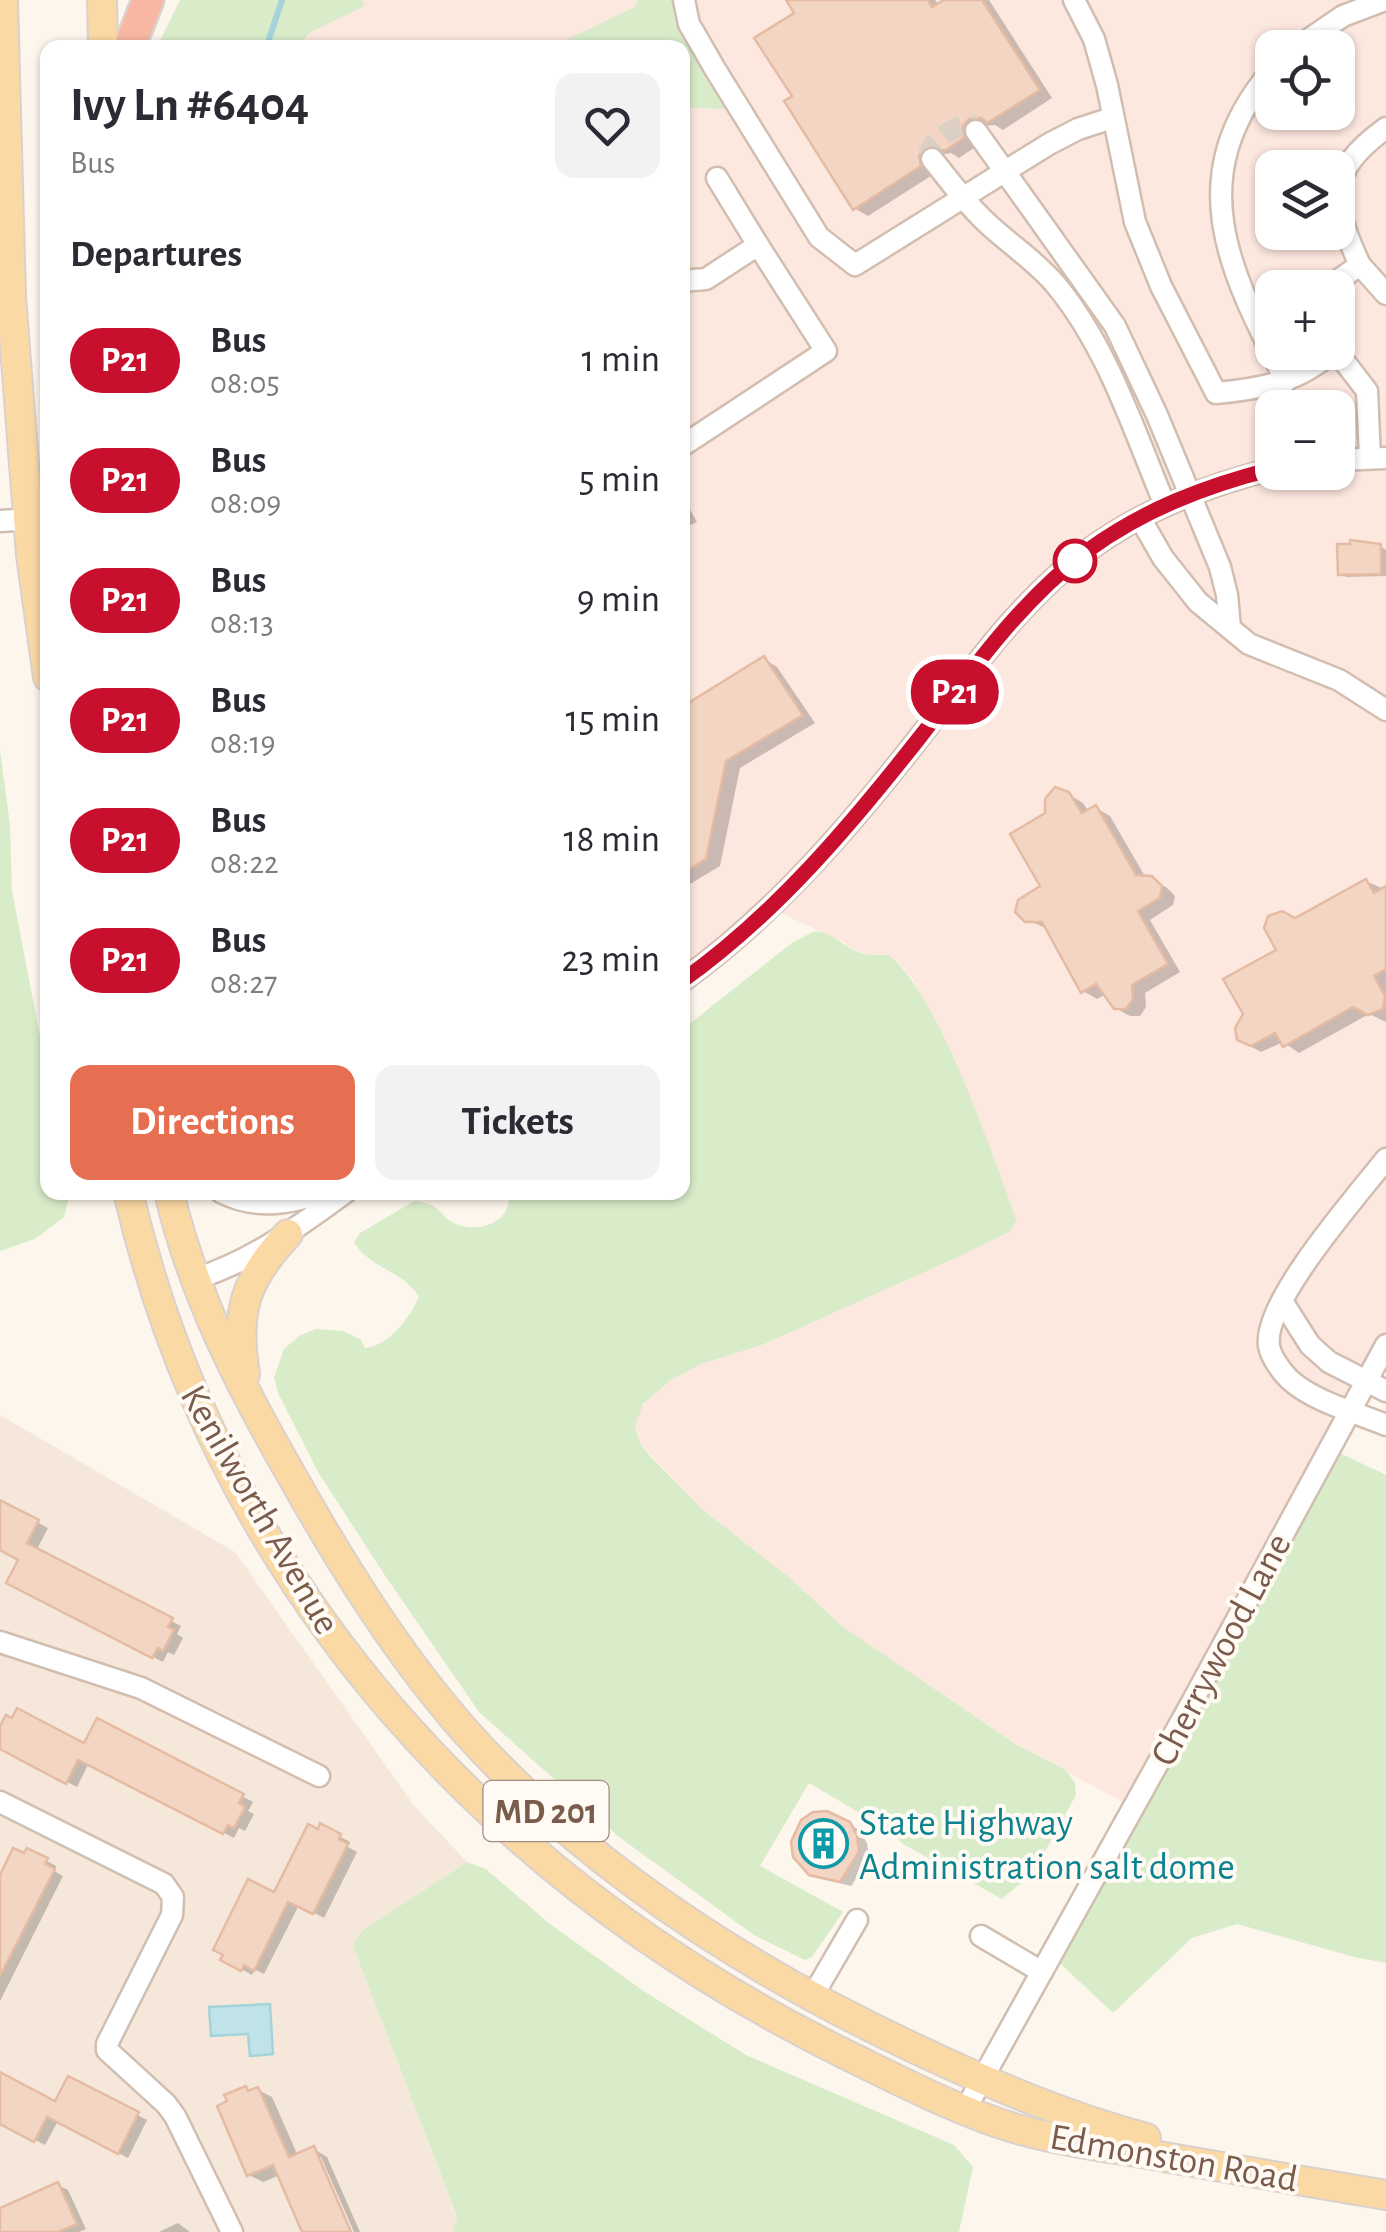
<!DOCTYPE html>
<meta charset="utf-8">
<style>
:root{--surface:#fff;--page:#f2f2f3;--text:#2b2b33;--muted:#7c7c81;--accent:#e76f51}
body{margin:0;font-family:"Alegreya Sans",sans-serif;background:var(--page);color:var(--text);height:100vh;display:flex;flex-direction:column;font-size:38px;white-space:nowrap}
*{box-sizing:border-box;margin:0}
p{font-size:32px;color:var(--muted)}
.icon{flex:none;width:55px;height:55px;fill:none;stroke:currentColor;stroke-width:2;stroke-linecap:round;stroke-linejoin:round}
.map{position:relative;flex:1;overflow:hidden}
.details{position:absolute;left:40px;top:40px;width:650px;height:1160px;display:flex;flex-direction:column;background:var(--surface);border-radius:20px;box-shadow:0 2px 8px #0004}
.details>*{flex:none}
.badge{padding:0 20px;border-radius:32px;font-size:35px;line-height:65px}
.controls{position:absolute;left:1255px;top:30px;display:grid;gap:20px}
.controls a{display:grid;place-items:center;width:100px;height:100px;border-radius:20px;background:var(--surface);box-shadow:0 2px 8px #0004;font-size:50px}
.map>.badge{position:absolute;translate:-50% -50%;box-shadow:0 0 0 5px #fff}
h2{padding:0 30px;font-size:38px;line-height:90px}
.round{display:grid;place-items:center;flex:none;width:105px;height:105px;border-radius:20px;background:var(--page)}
.head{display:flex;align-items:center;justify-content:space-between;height:170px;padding:0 30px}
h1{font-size:48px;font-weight:700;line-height:75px}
.primary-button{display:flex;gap:20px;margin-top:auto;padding:20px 30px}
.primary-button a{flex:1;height:115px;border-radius:20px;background:var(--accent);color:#fff;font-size:40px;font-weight:700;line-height:115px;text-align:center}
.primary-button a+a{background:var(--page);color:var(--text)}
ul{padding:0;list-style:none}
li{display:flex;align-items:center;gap:30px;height:120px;padding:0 30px}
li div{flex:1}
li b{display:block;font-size:38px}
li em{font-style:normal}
li .badge{min-width:110px;font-weight:700;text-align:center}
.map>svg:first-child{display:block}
.residential{fill:#f5e8da}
.commercial{fill:#fde8e0;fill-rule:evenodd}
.green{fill:#d8ecc9}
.water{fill:#bfe3e8;stroke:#a5d3da;stroke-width:2.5}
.shadow{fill:#0003}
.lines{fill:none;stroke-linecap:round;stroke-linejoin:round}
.stream{stroke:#a5d3da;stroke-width:6}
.building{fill:#f3d5c3;stroke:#e6bba3;stroke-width:2.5}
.minor-tunnel{stroke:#dcd0c4;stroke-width:20;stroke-dasharray:20 10;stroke-linecap:butt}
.minor-casing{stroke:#d1beb0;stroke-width:25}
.major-casing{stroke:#dad1cd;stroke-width:32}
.highway-casing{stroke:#dad1cd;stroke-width:35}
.minor{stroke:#fff;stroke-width:20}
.major{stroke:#fbd9a5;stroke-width:28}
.highway{stroke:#f7b7a3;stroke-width:30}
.line-casing{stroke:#fff;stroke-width:22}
.line{stroke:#c8102e;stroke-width:15}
.stop-dot{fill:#fff;stroke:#c8102e;stroke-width:5}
.labels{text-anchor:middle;stroke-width:8;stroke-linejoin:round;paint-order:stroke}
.shield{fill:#fffaf3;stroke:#a28b7f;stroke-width:2.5}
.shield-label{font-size:35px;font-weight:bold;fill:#7a5c4d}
.street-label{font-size:38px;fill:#7a5c4d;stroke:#fffaf3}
.culture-label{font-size:38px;fill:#0d838f;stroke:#fffaf3;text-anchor:start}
</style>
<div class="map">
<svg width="1386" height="2232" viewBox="0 0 1386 2232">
<rect width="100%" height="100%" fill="#fdf6ec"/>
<!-- residential -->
<path class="residential" d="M0,1415L235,1552L415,1807L467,1862L362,1931L353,1946L457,2218L453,2232H0Z"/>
<!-- commercial -->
<path class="commercial" d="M362,0H1386V1345L1134,1808L1017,1745L842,1626L790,1578L703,1510L640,1443L635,1426L636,1415L653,1393L671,1380L701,1364L762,1345L958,1257L1009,1232L1017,1220L937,1024L913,980L900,964L888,955L865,954L850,948L842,941L769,908L683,981L682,48H299L309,33L364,7ZM1272,48H1338V112H1272ZM1272,168H1338V232H1272ZM1272,288H1338V352H1272ZM1272,408H1338V472H1272Z"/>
<!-- green -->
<g class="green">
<path d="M180,0H362L365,6L309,33L299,47H157Z"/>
<path d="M637,0H684L739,110L683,107L682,48H549L635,7Z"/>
<path d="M0,750L10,825L12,891L47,1073L48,1192L70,1193L64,1217L35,1239L0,1251Z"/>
<path d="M815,931C832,933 839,942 853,950C864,955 876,955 888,955C938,990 993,1158 1017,1220L1009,1232L958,1257L762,1345L701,1364L671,1380L643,1404L635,1426L640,1443L650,1456L703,1510L790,1578L842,1626L1017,1745L1066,1770L1075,1783L1076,1795L1033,1873L1002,1899L903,1844L892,1832L809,1783L760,1866L843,1912L812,1957L805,1960L754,1935L619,1837L479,1712L384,1574L318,1472L278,1393L274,1377L284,1349L299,1336L316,1329L343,1331L360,1339L365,1348C389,1346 410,1317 419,1297C403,1270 370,1269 354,1242L360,1233L414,1201C446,1205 437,1216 456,1224C482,1234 512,1221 509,1193L682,1192L683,1029L793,942Z"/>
<path d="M1329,1448L1386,1475V1963L1354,1957L1237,1924L1192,1938L1113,2013L1051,1955Z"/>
<path d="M467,1862L486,1869L550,1924L645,1992L746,2055L954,2145L973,2167L959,2232H453L457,2217L353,1946L362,1931Z"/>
</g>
<!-- water -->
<path class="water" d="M270,2004L273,2054L250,2056L248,2034L211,2036L209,2007Z"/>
<!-- shadow -->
<g class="shadow">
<path d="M789,0H935L939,6L949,0H989L1052,98L1003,130L995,125L983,126L977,146L959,158L951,153L939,155L934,174L868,216L854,208L795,97L798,13Z"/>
<path d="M689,508L697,522L682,529V510Z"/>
<path d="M1380,546L1386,550V576L1346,577L1340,573Z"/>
<path d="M764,659L777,667L815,723L740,768L720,866L682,889V710Z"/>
<path d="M1068,794L1083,803L1089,812L1096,808L1110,816L1146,878L1166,887L1175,896L1173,905L1150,920L1180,972L1145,993L1146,1007L1140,1016H1130L1115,1008L1106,994L1097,999L1083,991L1048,929L1027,920L1043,887L1048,815Z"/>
<path d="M1366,881L1386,890V1022L1369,1014L1299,1053L1283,1042L1261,1052L1246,1044L1279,951L1295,921Z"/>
<path d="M0,1502L48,1528L36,1551L181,1626L177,1634L183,1638L174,1655L168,1652L163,1662L19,1588L21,1559L0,1548Z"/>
<path d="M98,1721L253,1802L248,1811L254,1814L245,1831L239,1828L234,1838L89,1763L77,1787L0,1747V1732L85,1746Z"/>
<path d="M840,1817L860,1831L867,1843L869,1859L851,1886L822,1879L811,1873Z"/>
<path d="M322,1827L350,1842L348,1847L357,1852L324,1918L299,1905L264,1974L254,1969L252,1975L223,1959L275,1895Z"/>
<path d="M47,1861L56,1866L54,1871L63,1876L0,2001V1881Z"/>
<path d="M0,2075L56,2104L69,2080L147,2120L128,2158L58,2121L45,2145L0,2122Z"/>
<path d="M246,2088L252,2092L258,2090L272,2097L298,2156L314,2149L327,2157L360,2232H354L321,2157H316L349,2232H305L280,2175L263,2182L249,2175Z"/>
<path d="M58,2185L68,2190L86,2229L79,2232H0V2211Z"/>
<path d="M178,2223L190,2232H159Z"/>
</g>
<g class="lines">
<!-- stream -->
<path class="stream" d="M266,48L282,0"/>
</g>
<!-- building -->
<g class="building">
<path d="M786,0H928L932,7L944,0H982L1040,90L987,123L981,118L969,119L963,126L964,138L944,151L936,146L924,148L919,155L921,166L853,210L784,101L792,96L754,38L794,13Z"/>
<path d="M1350,540L1381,544V574L1338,575L1337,544H1350Z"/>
<path d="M764,656L803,715L726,761L706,859L682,874V707Z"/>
<path d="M1055,787L1069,792L1082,813L1096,805L1136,875L1152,876L1162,886L1160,898L1138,911L1168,964L1132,985L1133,999L1126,1009H1114L1096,984L1081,993L1042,922H1025L1015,912L1018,900L1040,886L1010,834L1045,813V799Z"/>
<path d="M1366,879L1374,893L1386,886V969L1374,976L1385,996L1383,1009L1368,1015L1353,1007L1283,1047L1275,1033L1251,1046L1237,1040L1235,1028L1243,1014L1223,979L1276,950L1264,928L1268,916L1282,911L1295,918Z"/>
<path d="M0,1500L39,1520L27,1543L173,1618L168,1627L174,1630L163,1651L158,1648L152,1658L6,1583L18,1560L0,1550Z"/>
<path d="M17,1708L84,1743L97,1718L244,1794L239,1803L245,1807L234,1828L228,1825L223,1834L78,1760L66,1784L0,1749V1726L6,1715L12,1718Z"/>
<path d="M827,1811L850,1822L857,1835L859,1852L840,1882L809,1875L793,1857L791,1842L801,1820L813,1812Z"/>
<path d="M320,1823L341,1834L339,1839L348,1844L313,1914L288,1902L254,1971L244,1965L241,1971L220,1960L223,1955L213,1950L248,1879L274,1892L308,1824L318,1829Z"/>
<path d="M13,1848L24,1853L27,1848L48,1858L45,1864L55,1869L0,1976V1875Z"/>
<path d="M0,2072L55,2101L68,2076L139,2112L118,2154L47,2117L34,2142L0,2124Z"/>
<path d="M246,2086L248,2091L258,2087L289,2157L314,2146L351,2232H302L273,2165L247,2176L217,2106L227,2101L224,2095Z"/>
<path d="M58,2182L77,2224L58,2232H0V2208Z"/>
</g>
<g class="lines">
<!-- minor-tunnel -->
<path class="minor-tunnel" d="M932,159L929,151C934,139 957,124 971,125L976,131"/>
<defs>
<g id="minor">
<path d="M684,0L689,24L715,69L819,237L855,265L1049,144L1078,129L1112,118"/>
<path d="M1074,0L1094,39L1107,85L1135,222L1161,286L1216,393C1260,389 1299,382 1332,352"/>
<path d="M1296,48L1343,16L1385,0"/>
<path d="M1272,70C1180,178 1230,272 1286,381"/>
<path d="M976,131L1115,326L1157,415L1220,567L1227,595L1230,628"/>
<path d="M932,159C950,181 966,204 987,223C1009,244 1036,261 1056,285C1108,348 1134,431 1165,505"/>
<path d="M717,178L758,245"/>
<path d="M1360,265C1331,202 1325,172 1386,128"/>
<path d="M682,281L706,279L758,245L826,351L682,446"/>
<path d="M1327,288L1360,265L1386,294"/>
<path d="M1337,352L1367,391L1370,458"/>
<path d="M1338,460L1386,458"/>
<path d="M1140,518L1163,558L1198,602L1249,644L1339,680L1386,710"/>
<path d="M0,521L48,518"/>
<path d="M682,981C772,916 847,830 915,743C968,676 1017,603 1087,551C1143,510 1205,486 1272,469"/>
<path d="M1386,1159C1358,1195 1262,1303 1269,1346C1271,1357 1281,1371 1289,1379C1314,1402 1355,1412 1386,1425"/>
<path d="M221,1192C256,1210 289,1204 325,1192"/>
<path d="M195,1279C252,1261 298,1227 346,1192"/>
<path d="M1282,1301L1310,1345L1329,1362L1386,1391"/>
<path d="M0,1642L141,1688L319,1776"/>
<path d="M0,1802L164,1884L173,1897L172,1915L107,2044V2050L166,2104L175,2116L232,2232"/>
<path d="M981,1936L1042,1972"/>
<path d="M812,1997L857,1920"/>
<path d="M965,2110L1192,1702L1386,1345"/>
</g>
<g id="major">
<path d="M3,0L11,296L31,555L48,677"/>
<path d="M102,0L103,48"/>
<path d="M128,1192C221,1589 492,1882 853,2058C896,2079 941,2102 987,2119C1037,2138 1094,2145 1147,2154C1227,2168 1306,2182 1386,2195"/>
<path d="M169,1192C193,1294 240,1386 292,1476C342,1565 398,1655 466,1732C589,1869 748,1970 914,2048C990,2084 1065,2116 1146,2138"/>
<path d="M245,1374C235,1312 244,1281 288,1234"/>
</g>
<path id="highway" d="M129,48L148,0"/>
</defs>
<!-- minor casing -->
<use href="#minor" class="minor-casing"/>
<!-- major casing -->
<use href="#major" class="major-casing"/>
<!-- highway casing -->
<use href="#highway" class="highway-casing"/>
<!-- minor -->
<use href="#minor" class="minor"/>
<!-- major -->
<use href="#major" class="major"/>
<!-- highway -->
<use href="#highway" class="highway"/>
</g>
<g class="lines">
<defs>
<path id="line" d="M682,981C775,915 850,826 920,737C971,672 1019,602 1087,551C1143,510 1205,486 1272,469"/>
</defs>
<!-- line casing -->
<use href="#line" class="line-casing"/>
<!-- line -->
<use href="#line" class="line"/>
</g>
<!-- icons -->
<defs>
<symbol id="building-ring" viewBox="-11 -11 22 22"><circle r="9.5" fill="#fffaf3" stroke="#0f9aa8" stroke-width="1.5"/><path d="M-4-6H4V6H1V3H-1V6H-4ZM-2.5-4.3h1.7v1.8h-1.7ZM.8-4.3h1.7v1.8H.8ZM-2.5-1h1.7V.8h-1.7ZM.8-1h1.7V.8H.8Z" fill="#0f9aa8"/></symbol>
</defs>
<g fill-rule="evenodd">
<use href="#building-ring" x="796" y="1816" width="55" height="55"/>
</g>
<!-- markers -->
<circle class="stop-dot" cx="1075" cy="561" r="20"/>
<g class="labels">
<!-- shield labels -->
<rect class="shield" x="483.5" y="1781" width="125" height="60" rx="8"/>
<g class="shield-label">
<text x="546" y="1823">MD 201</text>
</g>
<!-- street labels -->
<g class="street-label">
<text transform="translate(261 1509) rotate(60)" y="13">Kenilworth Avenue</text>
<text transform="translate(1220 1649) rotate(-62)" y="13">Cherrywood Lane</text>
<text transform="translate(1174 2157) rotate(10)" y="13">Edmonston Road</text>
</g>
<!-- culture labels -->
<g class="culture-label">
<text x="859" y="1835">State Highway<tspan x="859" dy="44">Administration salt dome</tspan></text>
</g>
</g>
</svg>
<div class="controls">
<a><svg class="icon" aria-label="locate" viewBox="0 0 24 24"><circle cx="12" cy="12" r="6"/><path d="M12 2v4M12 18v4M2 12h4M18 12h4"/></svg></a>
<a><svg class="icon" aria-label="layers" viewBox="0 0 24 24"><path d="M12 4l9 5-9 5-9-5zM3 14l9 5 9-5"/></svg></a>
<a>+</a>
<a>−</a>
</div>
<b class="badge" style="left:955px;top:692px;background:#c8102e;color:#fff">P21</b>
<section class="details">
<div class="head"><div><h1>Ivy Ln #6404</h1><p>Bus</p></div><a class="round"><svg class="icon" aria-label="heart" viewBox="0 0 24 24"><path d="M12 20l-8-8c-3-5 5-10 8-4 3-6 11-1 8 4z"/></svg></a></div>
<h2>Departures</h2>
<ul>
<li><span class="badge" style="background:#c8102e;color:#fff">P21</span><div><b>Bus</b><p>08:05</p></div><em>1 min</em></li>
<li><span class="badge" style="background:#c8102e;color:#fff">P21</span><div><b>Bus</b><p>08:09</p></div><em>5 min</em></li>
<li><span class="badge" style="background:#c8102e;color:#fff">P21</span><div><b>Bus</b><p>08:13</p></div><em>9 min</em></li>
<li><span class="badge" style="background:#c8102e;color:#fff">P21</span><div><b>Bus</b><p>08:19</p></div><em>15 min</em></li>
<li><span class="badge" style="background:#c8102e;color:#fff">P21</span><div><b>Bus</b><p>08:22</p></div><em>18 min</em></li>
<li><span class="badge" style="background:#c8102e;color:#fff">P21</span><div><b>Bus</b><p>08:27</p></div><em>23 min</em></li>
</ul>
<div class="primary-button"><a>Directions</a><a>Tickets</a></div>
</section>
</div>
